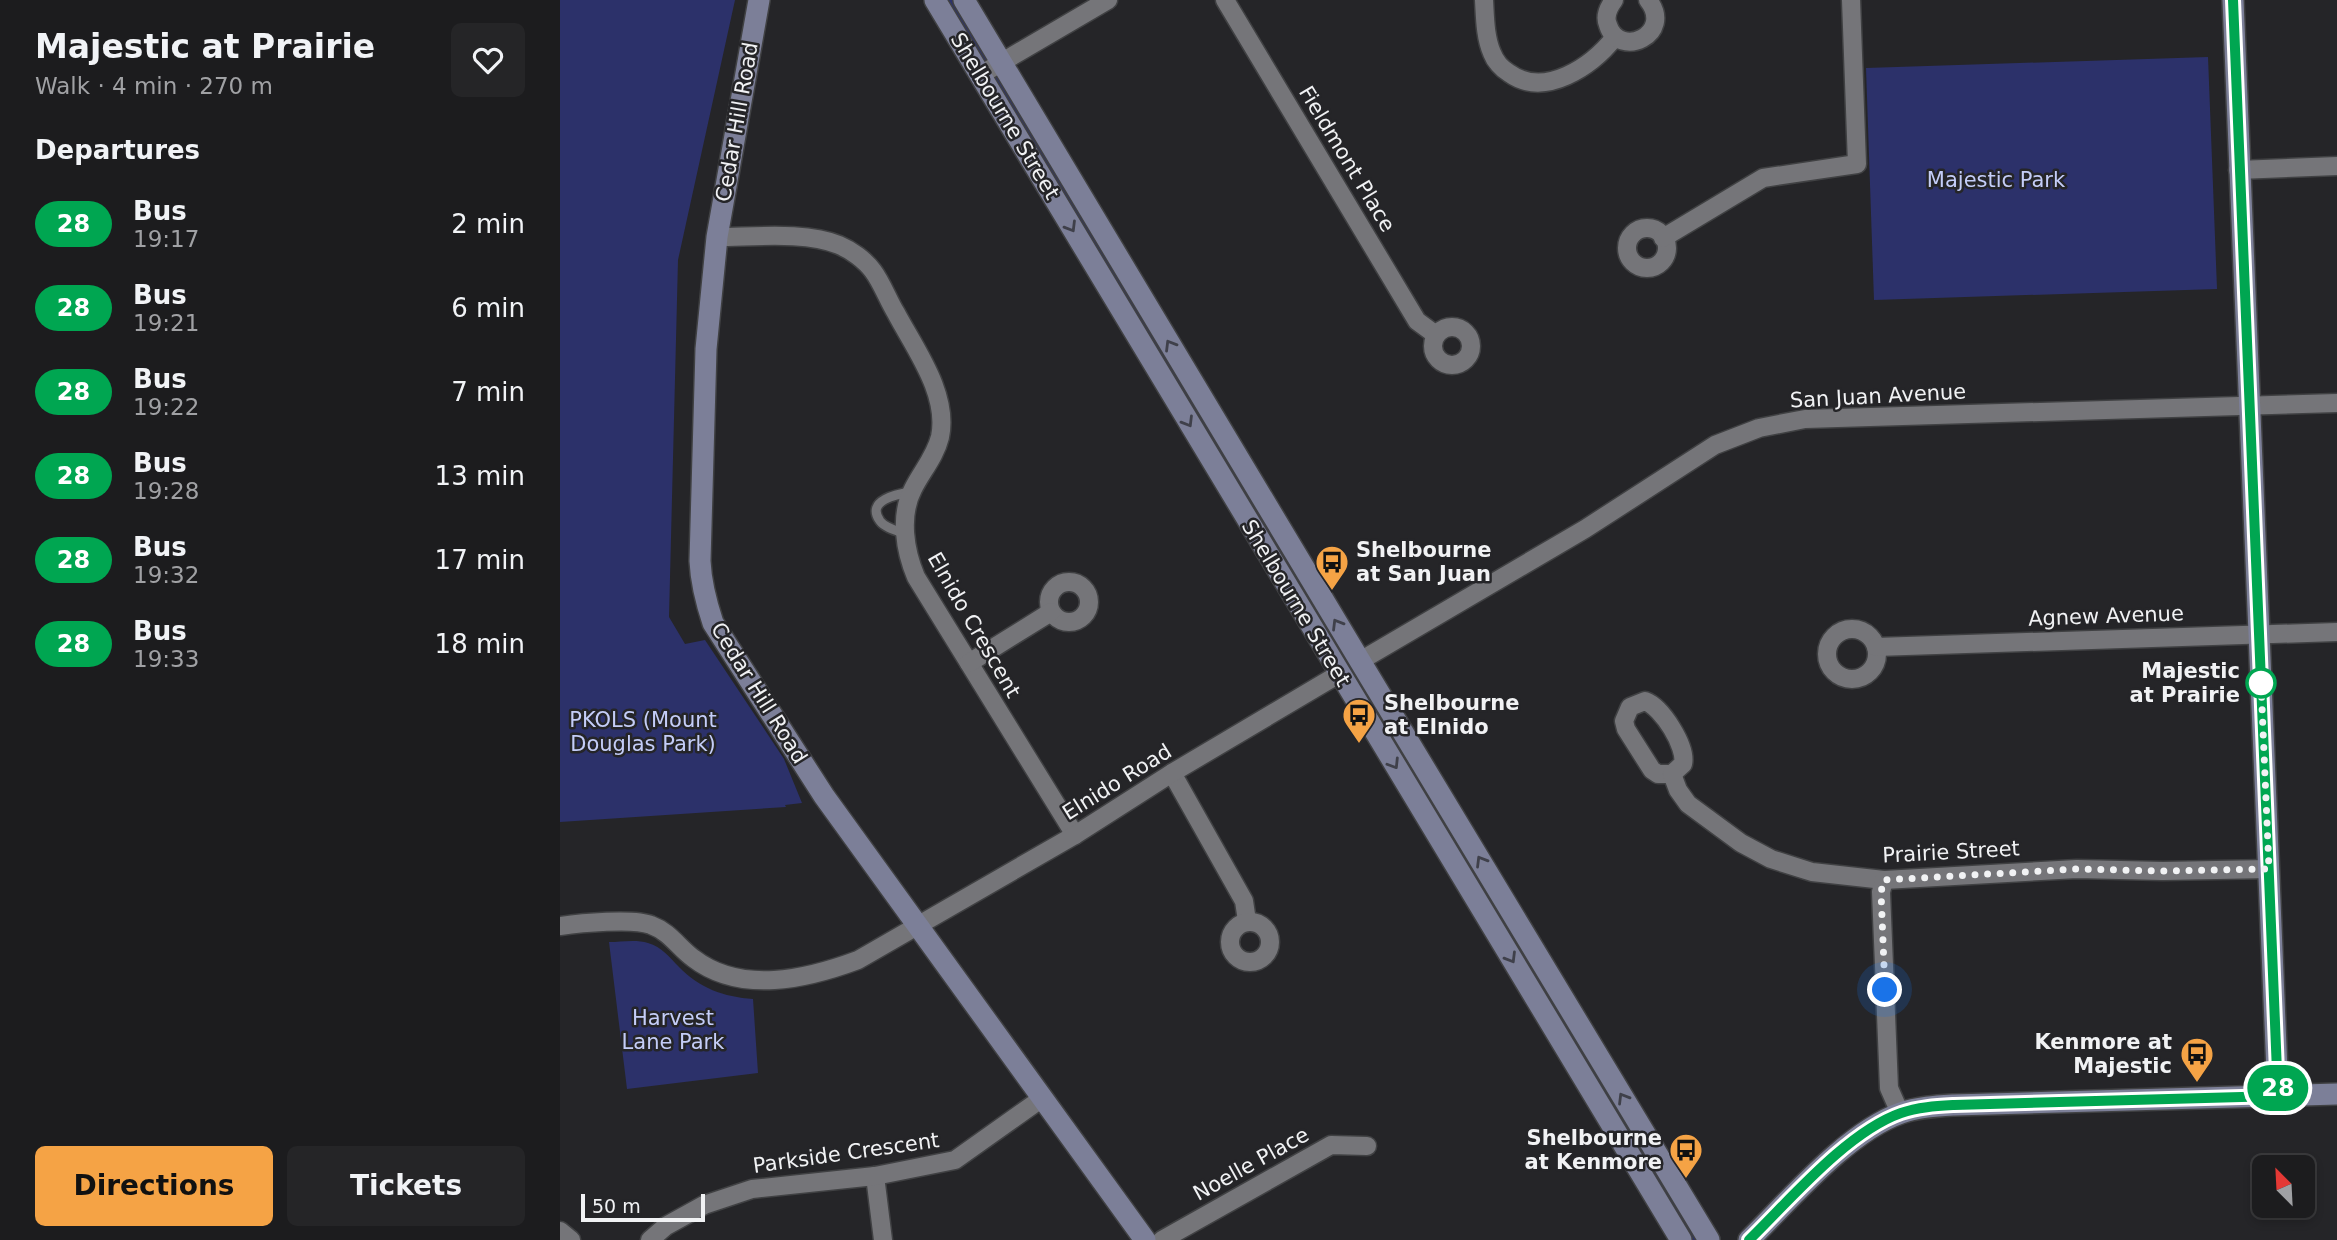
<!DOCTYPE html>
<meta charset="utf-8">
<style>
:root{--surface:#1c1c1e;--page:#252527;--text:#f1f3f6;--muted:#a0a1a4;--line:#3a3a3c;--accent:#f5a345}
body{margin:0;font-family:"DejaVu Sans",sans-serif;background:var(--page);color:var(--text);height:100vh;display:flex;flex-direction:column;font-size:26px;white-space:nowrap}
*{box-sizing:border-box;margin:0}
p{font-size:23px;color:var(--muted)}
.icon{flex:none;width:38px;height:38px;fill:none;stroke:currentColor;stroke-width:2;stroke-linecap:round;stroke-linejoin:round}
.map{position:relative;flex:1;overflow:hidden}
.details{display:flex;flex-direction:column;background:var(--surface);width:560px}
.details>*{flex:none}
.badge{padding:0 14px;border-radius:23px;font-size:24px;line-height:46px}
.needle{width:46px;rotate:336deg}
.tools{position:absolute;left:1692px;top:1155px;display:grid;gap:14px}
.tools a{display:grid;place-items:center;width:63px;height:63px;border-radius:10px;background:var(--surface);box-shadow:0 4px 10px #0003,0 0 0 2px var(--line);font-size:35px}
.scale{position:absolute;left:21px;bottom:18px;width:124px;box-sizing:border-box;padding-left:7px;border:4px solid #f1f2f4;border-top:0;font-size:19px;line-height:24px;white-space:nowrap;color:#f1f2f4;-webkit-text-stroke:5px #252528;paint-order:stroke}
.you{position:absolute;width:35px;height:35px;margin:-18px;border:5px solid #fff;border-radius:50%;background:#1a73e8;box-shadow:0 0 0 10px #1a73e833}
.map>.badge{position:absolute;translate:-50% -50%;box-shadow:0 0 0 4px #fff}
h2{padding:0 35px;font-size:26px;line-height:63px}
.round{display:grid;place-items:center;flex:none;width:74px;height:74px;border-radius:10px;background:var(--page)}
.headline{display:flex;align-items:center;justify-content:space-between;height:119px;padding:0 35px}
h1{font-size:33px;font-weight:600;line-height:52px}
.primary-button{display:flex;gap:14px;margin-top:auto;padding:14px 35px}
.primary-button a{flex:1;height:80px;border-radius:10px;background:var(--accent);color:#111;font-size:28px;font-weight:600;line-height:80px;text-align:center}
.primary-button a+a{background:var(--page);color:var(--text)}
ul{padding:0;list-style:none}
li{display:flex;align-items:center;gap:21px;height:84px;padding:0 35px}
li div{flex:1}
li b{display:block;font-size:26px}
li em{font-style:normal}
li .badge{min-width:77px;font-weight:700;text-align:center}
main{display:flex;flex:1;min-height:0}
.map>svg:first-child{display:block}
.green{fill:#2c316a}
.lines{fill:none;stroke-linecap:round;stroke-linejoin:round}
.lane-casing{stroke:#404143;stroke-width:12}
.street-casing{stroke:#404143;stroke-width:21}
.secondary-casing{stroke:#404143;stroke-width:24}
.lane{stroke:#757579;stroke-width:9}
.street{stroke:#757579;stroke-width:18}
.secondary{stroke:#7c7f98;stroke-width:21}
.oneway{stroke:#3f404a}
.line-casing{stroke:#fff;stroke-width:16}
.line{stroke:#00a651;stroke-width:10}
.walk{stroke:#f1f2f4;stroke-width:7;stroke-dasharray:0 12.6}
.stop-dot{fill:#fff;stroke:#00a651;stroke-width:3.5}
.labels{text-anchor:middle;stroke-width:5;stroke-linejoin:round;paint-order:stroke}
.street-label{font-size:21px;fill:#f1f2f4;stroke:#252528}
.park-label{font-size:21px;fill:#c4cdf8;stroke:#252528}
.poi-label{font-size:21px;font-weight:bold;fill:#f1f2f4;stroke:#252528;text-anchor:start}
.stop-label{font-size:21px;font-weight:bold;fill:#f1f2f4;stroke:#252528;text-anchor:end}
</style>
<main>
<section class="details">
<div class="headline"><div><h1>Majestic at Prairie</h1><p>Walk · 4 min · 270 m</p></div><a class="round"><svg class="icon" aria-label="heart" viewBox="0 0 24 24"><path d="M12 20l-8-8c-3-5 5-10 8-4 3-6 11-1 8 4z"/></svg></a></div>
<h2>Departures</h2>
<ul>
<li><span class="badge" style="background:#00a651;color:#fff">28</span><div><b>Bus</b><p>19:17</p></div><em>2 min</em></li>
<li><span class="badge" style="background:#00a651;color:#fff">28</span><div><b>Bus</b><p>19:21</p></div><em>6 min</em></li>
<li><span class="badge" style="background:#00a651;color:#fff">28</span><div><b>Bus</b><p>19:22</p></div><em>7 min</em></li>
<li><span class="badge" style="background:#00a651;color:#fff">28</span><div><b>Bus</b><p>19:28</p></div><em>13 min</em></li>
<li><span class="badge" style="background:#00a651;color:#fff">28</span><div><b>Bus</b><p>19:32</p></div><em>17 min</em></li>
<li><span class="badge" style="background:#00a651;color:#fff">28</span><div><b>Bus</b><p>19:33</p></div><em>18 min</em></li>
</ul>
<div class="primary-button"><a>Directions</a><a>Tickets</a></div>
</section>
<div class="map">
<svg width="1777" height="1240" viewBox="0 0 1777 1240">
<rect width="100%" height="100%" fill="#252528"/>
<!-- green -->
<g class="green">
<path d="M0,0H175L118,260L109,617L125,644L145,640L224,759L242,803L225,805L226,807L0,822Z"/>
<path d="M381,0H399L782,642L769,649Z"/>
<path d="M1648,57L1657,289L1314,300L1306,68Z"/>
<path d="M802,673L1139,1240H1126L789,680Z"/>
<path d="M49,942C61,942 76,939 88,943C102,947 109,957 119,967C139,988 164,997 193,999L198,1073L67,1089Z"/>
</g>
<g class="lines">
<defs>
<path id="lane" d="M346,534C338,531 325,528 320,521C305,500 338,494 351,492"/>
<g id="street">
<path d="M665,0L857,321L876,335"/>
<path d="M924,0C925,17 925,37 932,53C935,61 942,69 949,73C985,99 1032,66 1055,37"/>
<path d="M1054,0C1048,8 1044,16 1048,25C1059,60 1115,34 1088,0"/>
<path d="M420,75L548,0"/>
<path d="M1678,170L1777,166"/>
<circle cx="1087" cy="248" r="20"/>
<path d="M157,237C193,237 246,231 279,245C291,250 305,260 313,271C322,283 328,300 336,313C355,349 389,394 380,437C375,457 362,471 353,489C339,516 345,551 356,577L515,835"/>
<path d="M1103,238L1203,178L1297,164L1291,0"/>
<circle cx="892" cy="346" r="19"/>
<circle cx="509" cy="602" r="20"/>
<circle cx="1292" cy="654" r="25"/>
<path d="M1316,647L1777,632"/>
<path d="M800,661L1025,529L1155,445L1199,428L1245,419L1777,403"/>
<path d="M409,663L491,612"/>
<path d="M1085,701C1102,707 1127,747 1123,764L1112,774H1098L1092,770L1066,729L1064,721L1070,707Z"/>
<path d="M612,773L684,901L687,921"/>
<path d="M1112,774L1118,790L1128,804L1181,843L1211,859L1252,872L1324,880L1517,869L1603,871L1709,869"/>
<path d="M1324,880L1321,892L1329,1088L1340,1113"/>
<circle cx="690" cy="942" r="20"/>
<path d="M0,926C20,923 74,918 91,925C110,932 118,947 133,958C181,995 247,979 298,960L515,835L612,773L779,674"/>
<path d="M315,1176L323,1240"/>
<path d="M0,1231L11,1240"/>
<path d="M90,1240L106,1226L144,1205L192,1189L315,1176L395,1160L481,1099"/>
<path d="M602,1240L771,1145L807,1146"/>
</g>
<g id="secondary">
<path d="M199,0L157,237L146,349L140,561C141,583 146,602 153,623L264,796L585,1240"/>
<path d="M375,0L1121,1240"/>
<path d="M404,0L800,661L1149,1240"/>
<path d="M1673,0L1718,1096"/>
<path d="M1189,1240C1230,1200 1287,1132 1341,1113C1358,1107 1377,1106 1394,1105L1777,1094"/>
</g>
</defs>
<!-- lane casing -->
<use href="#lane" class="lane-casing"/>
<!-- street casing -->
<use href="#street" class="street-casing"/>
<!-- secondary casing -->
<use href="#secondary" class="secondary-casing"/>
<!-- lane -->
<use href="#lane" class="lane"/>
<!-- street -->
<use href="#street" class="street"/>
<!-- secondary -->
<use href="#secondary" class="secondary"/>
</g>
<!-- one-way arrows -->
<defs><path id="oneway-chevron" d="M-2-3.5L2.5 0L-2 3.5" fill="none" stroke-width="1.6" stroke-linecap="round" stroke-linejoin="round" transform="scale(1.75)"/></defs>
<g class="oneway">
<use href="#oneway-chevron" transform="translate(511 227) rotate(59)"/>
<use href="#oneway-chevron" transform="translate(610 345) rotate(-121)"/>
<use href="#oneway-chevron" transform="translate(628 422) rotate(59)"/>
<use href="#oneway-chevron" transform="translate(777 624) rotate(-121)"/>
<use href="#oneway-chevron" transform="translate(834 764) rotate(58)"/>
<use href="#oneway-chevron" transform="translate(921 861) rotate(-121)"/>
<use href="#oneway-chevron" transform="translate(951 958) rotate(59)"/>
<use href="#oneway-chevron" transform="translate(1063 1098) rotate(-121)"/>
</g>
<g class="lines">
<defs>
<path id="line" d="M1189,1240C1230,1200 1287,1132 1341,1113C1358,1107 1377,1106 1394,1105L1718,1096L1673,0"/>
</defs>
<!-- line casing -->
<use href="#line" class="line-casing"/>
<!-- line -->
<use href="#line" class="line"/>
<!-- walk -->
<path class="walk" d="M1325,990L1321,892L1324,880L1517,869L1603,871L1709,869L1701,683"/>
</g>
<!-- icons -->
<defs>
<symbol id="bus-pin" viewBox="-11 -11 22 30"><path d="M0 17L-7.5 6A9.5 9.5 0 1 1 7.5 6Z" fill="#f5a345" stroke="#252528"/><path d="M-5-6H5V4H4V6H2V4H-2V6H-4V4H-5ZM-3.5-4V0h7V-4ZM-3.5 1.2v1.5H-2V1.2ZM2 1.2v1.5H3.5V1.2Z" fill="#111"/></symbol>
</defs>
<g fill-rule="evenodd">
<use href="#bus-pin" x="753" y="543" width="38" height="52"/>
<use href="#bus-pin" x="780" y="696" width="38" height="52"/>
<use href="#bus-pin" x="1618" y="1035" width="38" height="52"/>
<use href="#bus-pin" x="1107" y="1131" width="38" height="52"/>
</g>
<!-- markers -->
<circle class="stop-dot" cx="1701" cy="683" r="14"/>
<g class="labels">
<!-- street labels -->
<g class="street-label">
<text transform="translate(445 116) rotate(59)" y="7">Shelbourne Street</text>
<text transform="translate(177 122) rotate(-80)" y="7">Cedar Hill Road</text>
<text transform="translate(787 159) rotate(59)" y="7">Fieldmont Place</text>
<text transform="translate(1318 396) rotate(-3)" y="7">San Juan Avenue</text>
<text transform="translate(736 603) rotate(59)" y="7">Shelbourne Street</text>
<text transform="translate(1546 616) rotate(-2)" y="7">Agnew Avenue</text>
<text transform="translate(414 625) rotate(60)" y="7">Elnido Crescent</text>
<text transform="translate(199 693) rotate(58)" y="7">Cedar Hill Road</text>
<text transform="translate(557 782) rotate(-32)" y="7">Elnido Road</text>
<text transform="translate(1391 852) rotate(-3)" y="7">Prairie Street</text>
<text transform="translate(286 1153) rotate(-8)" y="7">Parkside Crescent</text>
<text transform="translate(691 1164) rotate(-29)" y="7">Noelle Place</text>
</g>
<!-- park labels -->
<g class="park-label">
<text x="1436" y="187">Majestic Park</text>
<text x="83" y="727">PKOLS (Mount<tspan x="83" dy="24">Douglas Park)</tspan></text>
<text x="113" y="1025">Harvest<tspan x="113" dy="24">Lane Park</tspan></text>
</g>
<!-- poi labels -->
<g class="poi-label">
<text x="796" y="557">Shelbourne<tspan x="796" dy="24">at San Juan</tspan></text>
<text x="824" y="710">Shelbourne<tspan x="824" dy="24">at Elnido</tspan></text>
<text x="1612" y="1049" text-anchor="end">Kenmore at<tspan x="1612" dy="24">Majestic</tspan></text>
<text x="1102" y="1145" text-anchor="end">Shelbourne<tspan x="1102" dy="24">at Kenmore</tspan></text>
</g>
<!-- stop labels -->
<g class="stop-label">
<text x="1680" y="678">Majestic<tspan x="1680" dy="24">at Prairie</tspan></text>
</g>
</g>
</svg>
<div class="tools">
<a><svg class="needle" viewBox="-14 -14 28 28"><path d="M0-13l5 13h-10z" fill="#e53935"/><path d="M0 13l5-13h-10z" fill="#a0a1a4"/></svg></a>
</div>
<div class="scale">50 m</div>
<div class="you" style="left:1325px;top:990px"></div>
<b class="badge" style="left:1718px;top:1088px;background:#00a651;color:#fff">28</b>
</div>
</main>
